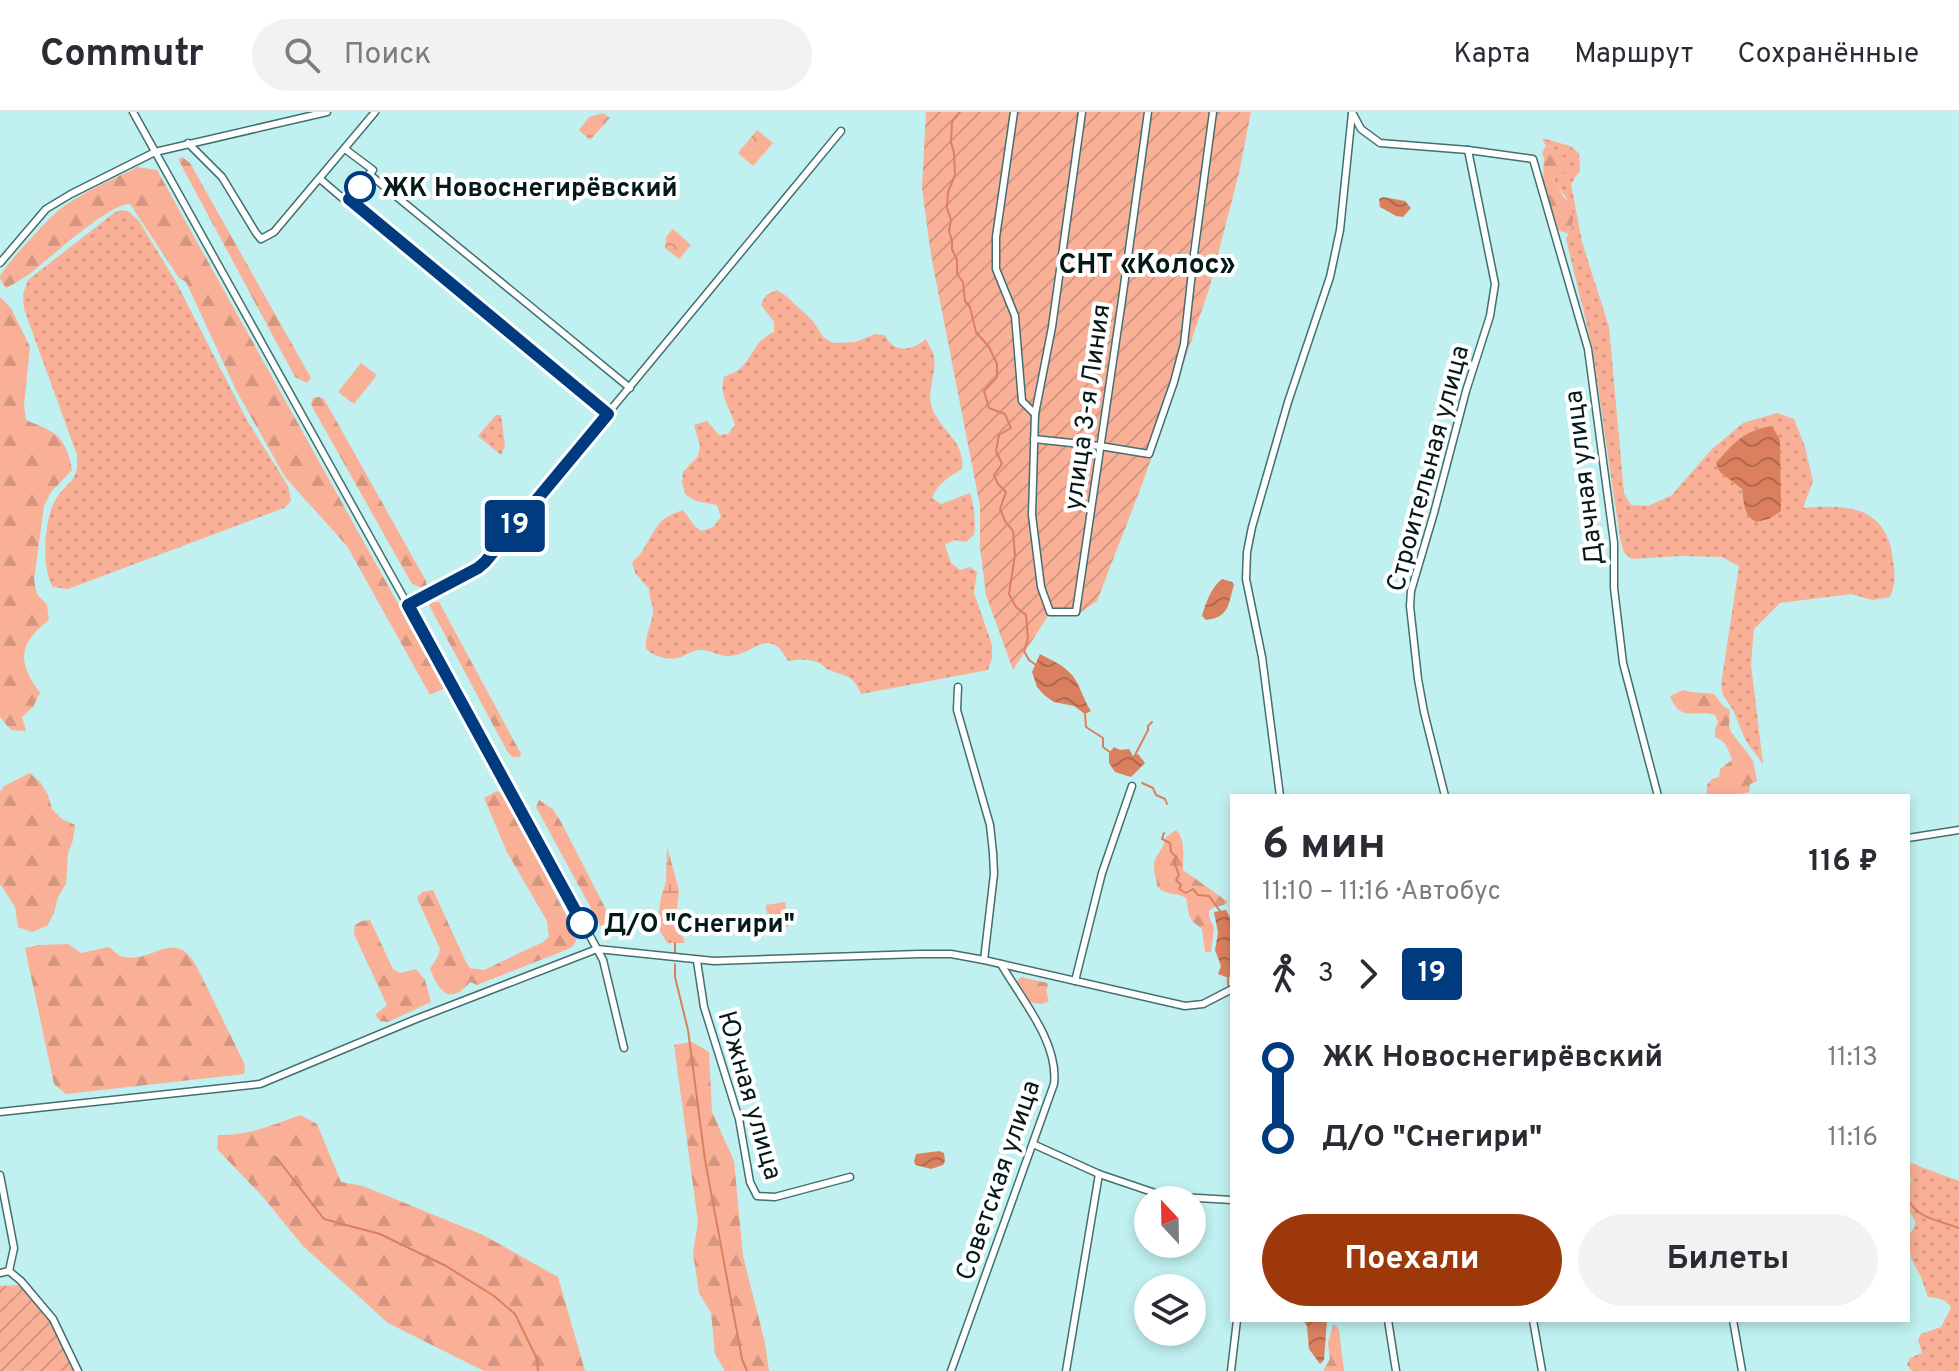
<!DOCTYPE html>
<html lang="ru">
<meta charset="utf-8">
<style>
:root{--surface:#fff;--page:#f2f2f3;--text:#2b2b33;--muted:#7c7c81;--line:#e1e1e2;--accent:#9d380a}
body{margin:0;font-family:Overpass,sans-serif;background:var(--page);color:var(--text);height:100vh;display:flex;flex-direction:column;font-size:30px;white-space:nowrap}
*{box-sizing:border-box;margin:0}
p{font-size:26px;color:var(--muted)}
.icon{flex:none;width:44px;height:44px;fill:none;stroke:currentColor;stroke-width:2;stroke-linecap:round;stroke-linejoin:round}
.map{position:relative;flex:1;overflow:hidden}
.sheet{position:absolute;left:1230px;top:682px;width:680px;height:528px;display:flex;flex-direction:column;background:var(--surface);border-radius:0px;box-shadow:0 4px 12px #0003}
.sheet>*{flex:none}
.badge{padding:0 16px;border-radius:6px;font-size:28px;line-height:52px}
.needle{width:52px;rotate:338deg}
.buttons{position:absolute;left:1134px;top:1074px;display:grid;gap:16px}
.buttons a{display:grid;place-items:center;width:72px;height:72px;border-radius:50%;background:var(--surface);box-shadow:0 4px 12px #0003;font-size:40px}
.map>.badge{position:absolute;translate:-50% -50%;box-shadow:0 0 0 4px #fff}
.legs{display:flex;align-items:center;gap:12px;height:88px;padding:0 32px;font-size:26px}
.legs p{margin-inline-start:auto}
.summary{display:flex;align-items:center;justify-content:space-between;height:136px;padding:0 32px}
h1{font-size:44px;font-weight:700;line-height:60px}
.primary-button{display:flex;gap:16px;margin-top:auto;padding:16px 32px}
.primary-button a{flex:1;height:92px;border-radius:48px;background:var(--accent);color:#fff;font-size:32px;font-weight:700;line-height:92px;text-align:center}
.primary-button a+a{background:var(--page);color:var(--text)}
ul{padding:0 32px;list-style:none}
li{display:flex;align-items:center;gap:28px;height:80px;font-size:30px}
li i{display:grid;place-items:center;width:12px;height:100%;margin:0 10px;background:currentColor}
li i::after{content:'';width:20px;height:20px;margin:-10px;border:6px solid;border-radius:50%;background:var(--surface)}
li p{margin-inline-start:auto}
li:first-child i{background:linear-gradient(#0000 50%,currentColor 0)}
li:last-child i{background:linear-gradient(currentColor 50%,#0000 0)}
header{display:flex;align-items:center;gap:48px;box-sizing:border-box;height:112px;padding:0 40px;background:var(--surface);border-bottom:2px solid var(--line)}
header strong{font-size:38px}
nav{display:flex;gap:44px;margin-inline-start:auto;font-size:28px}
.search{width:560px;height:72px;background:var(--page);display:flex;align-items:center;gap:20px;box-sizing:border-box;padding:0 28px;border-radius:44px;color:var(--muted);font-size:30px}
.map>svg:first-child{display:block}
.grass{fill:url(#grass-dots);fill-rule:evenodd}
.forest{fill:url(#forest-firs)}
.wetland{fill:url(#wetland-marsh)}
.park{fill:url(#park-crowns)}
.garden{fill:url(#garden-furrows)}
.pitch{fill:#fab096}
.water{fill:url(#water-waves)}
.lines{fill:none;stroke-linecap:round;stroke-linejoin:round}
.stream{stroke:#db805f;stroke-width:2}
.minor-casing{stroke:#426f6f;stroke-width:9}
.minor{stroke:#fff;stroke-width:6}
.line-1-casing{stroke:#fff;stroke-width:18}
.line-1{stroke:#003b80;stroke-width:12}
.stop-1-dot{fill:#fff;stroke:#003b80;stroke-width:4}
.labels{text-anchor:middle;stroke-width:8;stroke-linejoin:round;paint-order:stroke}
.stop-label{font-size:26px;font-weight:bold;fill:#061919;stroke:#fff;text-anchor:start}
.street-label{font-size:26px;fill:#061919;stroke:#fff}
.neighbourhood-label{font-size:28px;font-weight:bold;fill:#061919;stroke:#fff}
</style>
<header>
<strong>Commutr</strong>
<div class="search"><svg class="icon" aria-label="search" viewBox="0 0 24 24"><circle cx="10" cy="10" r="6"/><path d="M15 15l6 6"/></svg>Поиск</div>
<nav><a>Карта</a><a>Маршрут</a><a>Сохранённые</a></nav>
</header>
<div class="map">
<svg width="1959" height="1259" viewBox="0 0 1959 1259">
<defs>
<pattern id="grass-dots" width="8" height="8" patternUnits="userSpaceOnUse" patternTransform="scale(2)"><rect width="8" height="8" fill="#fab096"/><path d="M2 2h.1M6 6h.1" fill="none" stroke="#d59781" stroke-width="1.8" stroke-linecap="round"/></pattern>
<pattern id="forest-firs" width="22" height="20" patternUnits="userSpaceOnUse" patternTransform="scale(2)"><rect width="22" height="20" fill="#fab096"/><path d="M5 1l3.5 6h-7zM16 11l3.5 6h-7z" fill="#d59781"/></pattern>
<pattern id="wetland-marsh" width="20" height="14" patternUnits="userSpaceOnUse" patternTransform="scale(2)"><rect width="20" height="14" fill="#fab096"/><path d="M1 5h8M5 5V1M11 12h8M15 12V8" fill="none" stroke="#d59781"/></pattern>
<pattern id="park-crowns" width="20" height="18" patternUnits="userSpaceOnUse" patternTransform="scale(2)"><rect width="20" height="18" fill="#fab096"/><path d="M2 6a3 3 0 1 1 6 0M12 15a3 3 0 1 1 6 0" fill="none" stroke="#d59781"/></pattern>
<pattern id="garden-furrows" width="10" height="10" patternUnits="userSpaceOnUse" patternTransform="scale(2)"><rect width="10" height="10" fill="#fab096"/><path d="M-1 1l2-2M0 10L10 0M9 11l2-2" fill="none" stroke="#d59781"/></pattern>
<pattern id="water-waves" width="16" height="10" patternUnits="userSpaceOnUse" patternTransform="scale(2)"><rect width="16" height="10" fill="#db805f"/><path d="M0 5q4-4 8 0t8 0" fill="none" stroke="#b0684e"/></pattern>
</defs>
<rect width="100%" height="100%" fill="#c0f0f0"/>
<!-- grass -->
<g class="grass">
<path d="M1542,26L1570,34L1579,41L1580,58L1571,72L1582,130L1609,215L1624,381L1631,393L1648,394L1672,383L1711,338L1743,311L1777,301L1794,307L1805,335L1813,369L1803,396C1848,392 1887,394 1893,448C1895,464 1896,471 1890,485L1873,488L1851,482L1780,491L1754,517L1751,552L1763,652L1746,629L1733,598L1723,583L1721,573L1739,454L1722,445L1680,444L1632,447L1624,441L1620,426L1592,234L1566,127L1573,112L1566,85L1554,71L1559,39L1546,34ZM1780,328V357L1769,407L1756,410C1743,403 1744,391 1742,377Z"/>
<path d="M121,98L128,99L139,109L176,170L248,310L288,374L291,389L284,396L68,477L53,475C41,458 44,405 56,387C69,367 79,371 77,343L24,197L23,182L28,168L114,101Z"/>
<path d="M777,178L786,184L813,209L824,226L833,231L856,230L875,222L885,223C894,242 911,239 926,227C928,232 933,239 934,245C937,261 926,280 932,296C941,320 965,328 962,357C949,365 938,371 932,386L941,392L970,381C974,392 976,412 974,423L966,430L954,428L945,433L951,451L960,458L970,455L977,460L974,481L992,533V546L988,558L861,582C853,563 849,566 832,559C823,556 828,557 821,552C810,546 799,547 788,549C769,513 755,542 730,544C720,545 709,537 699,538C693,538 686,543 681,545C669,549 655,545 646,537C645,521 654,508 653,497C652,490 649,485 649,477L635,461L632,450C647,439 650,419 664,407C670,403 677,400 683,398C690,406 692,414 702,419L713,415L721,405L717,393L696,389L686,383L682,372L683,360L698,344L700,334L694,313L707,309L719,323L728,322L735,313C731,296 718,284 724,265C730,262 738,259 742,255C755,241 754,229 774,220V210L761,193L766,183Z"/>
<path d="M496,303H501L505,334L501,343L478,324Z"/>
<path d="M1908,1050L1959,1069V1259H1912L1907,1253L1910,1246L1922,1241L1918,1228L1921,1222L1941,1215L1951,1196C1945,1186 1939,1186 1928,1185L1921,1165L1911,1146L1908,1124C1922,1108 1912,1109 1908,1095C1906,1087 1908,1075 1911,1069Z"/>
</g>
<!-- forest -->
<g class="forest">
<path d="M1546,34L1559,39L1567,49V59L1554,67C1561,88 1582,96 1569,122L1558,118L1543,69L1544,46L1542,41Z"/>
<path d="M182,45L190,51L311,266L307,271L295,265L178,47Z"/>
<path d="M137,55L157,58L445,576L430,583L347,434L285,365L237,280L186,170L179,166L130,92C109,91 48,148 28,163C21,168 13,172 6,176C4,173 0,168 0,165C1,157 50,105 59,98C82,80 111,69 137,55Z"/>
<path d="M0,185L11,196L30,235L24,293L26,308C34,312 43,314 50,319C64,326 70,344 72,358L51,380L44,394L34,468L37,482L47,493L49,508C18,532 17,550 40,581L33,595L22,605L26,619L11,618L0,605Z"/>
<path d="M319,285L324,287L425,467L427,473L423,476L412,472L314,298L311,292L313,286Z"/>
<path d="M433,490H439L521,642L520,645H512L507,639L429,493Z"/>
<path d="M1683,578C1694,582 1703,580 1714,582L1723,594L1730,598L1729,613L1731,620L1749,643L1753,649L1757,669L1750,672L1749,680L1738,683L1704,684L1707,681V673L1712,667L1719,665L1720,657L1732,648C1728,637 1726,629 1715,625V617L1718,610L1715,603C1693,597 1681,611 1670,584Z"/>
<path d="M30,661L40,670L48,683L52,697L62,707L75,713L73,728L68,741L66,772L58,785L54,801L47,814L32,820L18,815L15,795L0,772V680L4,674Z"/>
<path d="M497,679L504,683L572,815L576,829L572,835L566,838L477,873L470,870C449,895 439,878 430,857L438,844L440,837L417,786L422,780L433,778L466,850L470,856L484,858L543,830L549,825L547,809L507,740L484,686Z"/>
<path d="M539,688L553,697L561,710L614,813L611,820L605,819L600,813L536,695Z"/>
<path d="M1176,718C1186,727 1183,745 1183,758L1228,790C1223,795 1215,793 1209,799V805L1214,816L1211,840H1205L1202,817L1192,809L1189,803L1186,786C1178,781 1169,783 1161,778C1155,774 1158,773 1156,766C1149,743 1162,744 1166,725Z"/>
<path d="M370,808L393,857L400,861L416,857L425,868L431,890L388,910L380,909L375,903L387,893L354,822L355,813L362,809Z"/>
<path d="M68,832L81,841L109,835C114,839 118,844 124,845C154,851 175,814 197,855L245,953L244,962L66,982L54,972L25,836L39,833Z"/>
<path d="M1021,865L1047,871L1048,875L1046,878L1049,889L1042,892L1027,890L1016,870Z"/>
<path d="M692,930L709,940L712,1000L734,1049L743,1144L765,1231L769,1259H725L715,1242L711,1201L699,1181L693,1141L698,1110L674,933Z"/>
<path d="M300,1003L317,1012L341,1070L363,1074L483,1123L558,1165L585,1259H484L388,1211L303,1134L263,1085L217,1037L218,1023C246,1024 274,1013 300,1003Z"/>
<path d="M1333,1213L1336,1214L1339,1218L1344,1259H1323L1330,1247L1328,1231Z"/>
</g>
<!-- wetland -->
<path class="wetland" d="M667,735L679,778L676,807L685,831H667L657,813L661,785L666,770Z"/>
<!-- park -->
<g class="park">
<path d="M603,1L610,6L590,28L579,18L589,5Z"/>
<path d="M757,18L773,31L753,54L738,41Z"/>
<path d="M673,117L691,133L679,147L665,136L666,125Z"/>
</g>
<!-- garden -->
<g class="garden">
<path d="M926,0H1251L1239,61L1209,177L1143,370L1097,489L1076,504H1048L1013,558L986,483L980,435V394L931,143L922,76Z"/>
<path d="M20,1173L44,1195L75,1259H0V1174Z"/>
</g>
<!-- pitch -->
<g class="pitch">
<path d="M361,251L377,263L354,292L338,280Z"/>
<path d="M785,790L789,814L759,819L757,805L767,803L766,793Z"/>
</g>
<!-- water -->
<g class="water">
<path d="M1383,85L1405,89L1411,96L1403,105L1396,104L1380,95L1379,87Z"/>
<path d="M1772,314L1780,328L1781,399L1769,407L1756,410C1743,403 1744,391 1742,377L1720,360L1716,351C1734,331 1744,318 1772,314Z"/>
<path d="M1222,467L1232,470L1234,473C1228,492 1230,505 1206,508L1202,504C1206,490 1211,476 1222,467Z"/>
<path d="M1040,542C1049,547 1061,552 1068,559C1080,569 1082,586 1091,599L1085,602L1074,594L1054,590L1044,583L1037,575L1032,560Z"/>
<path d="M1114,635L1120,638L1129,637L1133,644L1138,642L1145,651L1131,665L1115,660L1109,651V641Z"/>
<path d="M1226,798L1232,809V858L1229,866L1218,862L1221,854L1215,838L1218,821L1214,800Z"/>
<path d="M939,1039L944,1041L945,1049L943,1053L931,1057L916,1053L914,1050L916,1042Z"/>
<path d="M1303,1208H1327L1324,1248L1320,1252L1309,1237L1307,1214Z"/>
</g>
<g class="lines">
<!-- stream -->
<g class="stream">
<path d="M960,0L952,10L951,30L954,41L955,63L948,80L947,96L951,108L949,119L952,129V137L957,148V162L963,170L965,189L970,195L976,220L989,235L997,252V265L984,279L989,296L1005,302L1011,316L999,323L996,339L1002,352L994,363L998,372L1006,380L1000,397L1005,409L1013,419L1015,443L1009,482L1016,495L1026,503L1028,526L1024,539L1029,548L1036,553"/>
<path d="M1085,602L1086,615L1103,626V635L1111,641"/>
<path d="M1134,645L1148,618V614L1152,610"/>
<path d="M1142,671L1153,676L1156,683L1165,687L1167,692"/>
<path d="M1164,721L1162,727L1170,731L1171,740L1176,745L1174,750L1179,763L1176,768L1181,773L1179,777L1186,781L1193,777L1198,783L1209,784L1220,799"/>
<path d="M675,831V841"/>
<path d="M675,852V865L688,918L705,1048L742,1247L747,1259"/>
<path d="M1228,873V865"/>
<path d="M276,1045L324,1107L380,1122L446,1154L494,1184L515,1202L537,1247L538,1259"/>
<path d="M1908,1088C1920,1108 1939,1108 1959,1116"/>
</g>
<defs>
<g id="minor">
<path d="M133,0L512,680L603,848L624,936"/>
<path d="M1014,0L996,125V157L1015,204L1022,289L1035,302"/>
<path d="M1082,0L1052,215L1035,302L1032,403L1041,475L1050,500H1076L1122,188L1148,0"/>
<path d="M1352,0L1361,17L1380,31L1468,38L1533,47L1588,237L1614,431V476L1623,551L1658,684"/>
<path d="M188,31L222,65L256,121L261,127L274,120L375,0"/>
<path d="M369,62L630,276"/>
<path d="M320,67L347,90L373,58L345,37"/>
<path d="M349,87L608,302"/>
<path d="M0,151L46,97L71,82L155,40L327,0"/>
<path d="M1034,327L1100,334L1149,342L1174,270L1184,232L1194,142L1213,0"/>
<path d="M408,493L478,456L485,450L841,19"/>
<path d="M958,575L957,598L990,713L993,741L994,762L984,848"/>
<path d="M1280,684L1262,545L1246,467L1247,440L1252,415L1288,290L1330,165L1340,118L1352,1"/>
<path d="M1445,684L1424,600L1418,567L1410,494L1411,479L1434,401L1466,279L1490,204L1495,172L1468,38"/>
<path d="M1908,726L1959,718"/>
<path d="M697,849L704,895L739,1007L750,1070L757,1084L775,1085L850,1065"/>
<path d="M1075,869L1102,761L1132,674"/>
<path d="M0,1000L260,972L416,907L597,837L714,849L919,842H951L984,848L1185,894L1203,892L1232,877"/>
<path d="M1033,1032L1099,1062L1164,1084L1232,1088"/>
<path d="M0,1063L14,1136L9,1159L0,1161"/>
<path d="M9,1159L21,1169L53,1207L78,1259"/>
<path d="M1388,1208L1396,1259"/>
<path d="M1533,1208L1542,1259"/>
<path d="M1733,1208L1742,1259"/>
<path d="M951,1259L1054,972C1059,930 1021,887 1001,852"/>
<path d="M1066,1259L1099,1062"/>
<path d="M1231,1259L1237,1208"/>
</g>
</defs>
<!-- minor casing -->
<use href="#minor" class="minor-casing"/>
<!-- minor -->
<use href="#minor" class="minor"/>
</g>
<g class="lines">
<defs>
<path id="line-1" d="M360,75L349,87L608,302L485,450L478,456L408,493L582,811"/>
</defs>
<!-- line-1 casing -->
<use href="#line-1" class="line-1-casing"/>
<!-- line-1 -->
<use href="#line-1" class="line-1"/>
</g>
<!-- markers -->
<g class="stop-1-dot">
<circle cx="360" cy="75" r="14"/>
<circle cx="582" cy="811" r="14"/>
</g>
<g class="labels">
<!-- stop labels -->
<g class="stop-label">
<text x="382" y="84">ЖК Новоснегирёвский</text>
<text x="604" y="820">Д/О "Снегири"</text>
</g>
<!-- street labels -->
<g class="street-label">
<text transform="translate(1086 295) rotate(-82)" y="9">улица 3-я Линия</text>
<text transform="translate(1427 356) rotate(-75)" y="9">Строительная улица</text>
<text transform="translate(1583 366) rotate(-97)" y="9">Дачная улица</text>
<text transform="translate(751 983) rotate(74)" y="9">Южная улица</text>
<text transform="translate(997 1068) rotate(-71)" y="9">Советская улица</text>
</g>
<!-- neighbourhood labels -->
<g class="neighbourhood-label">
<text x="1147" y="161">СНТ «Колос»</text>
</g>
</g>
</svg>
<div class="buttons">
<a><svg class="needle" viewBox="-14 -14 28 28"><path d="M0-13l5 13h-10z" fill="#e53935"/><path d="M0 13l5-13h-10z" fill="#7c7c81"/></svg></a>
<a><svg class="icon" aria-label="layers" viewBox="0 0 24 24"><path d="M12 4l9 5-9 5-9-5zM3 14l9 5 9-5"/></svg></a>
</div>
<b class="badge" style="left:515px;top:414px;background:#003b80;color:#fff">19</b>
<section class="sheet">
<div class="summary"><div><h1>6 мин</h1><p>11:10 – 11:16 · Автобус</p></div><b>116 ₽</b></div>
<div class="legs"><svg class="icon" aria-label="walk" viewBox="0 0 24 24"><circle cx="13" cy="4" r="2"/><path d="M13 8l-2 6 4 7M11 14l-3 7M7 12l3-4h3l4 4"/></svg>3<svg class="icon" aria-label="forward" viewBox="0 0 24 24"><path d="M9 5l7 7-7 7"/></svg><b class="badge" style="background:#003b80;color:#fff">19</b></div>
<ul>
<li><i style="color:#003b80"></i><b>ЖК Новоснегирёвский</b><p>11:13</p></li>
<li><i style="color:#003b80"></i><b>Д/О &quot;Снегири&quot;</b><p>11:16</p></li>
</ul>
<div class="primary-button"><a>Поехали</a><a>Билеты</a></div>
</section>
</div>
